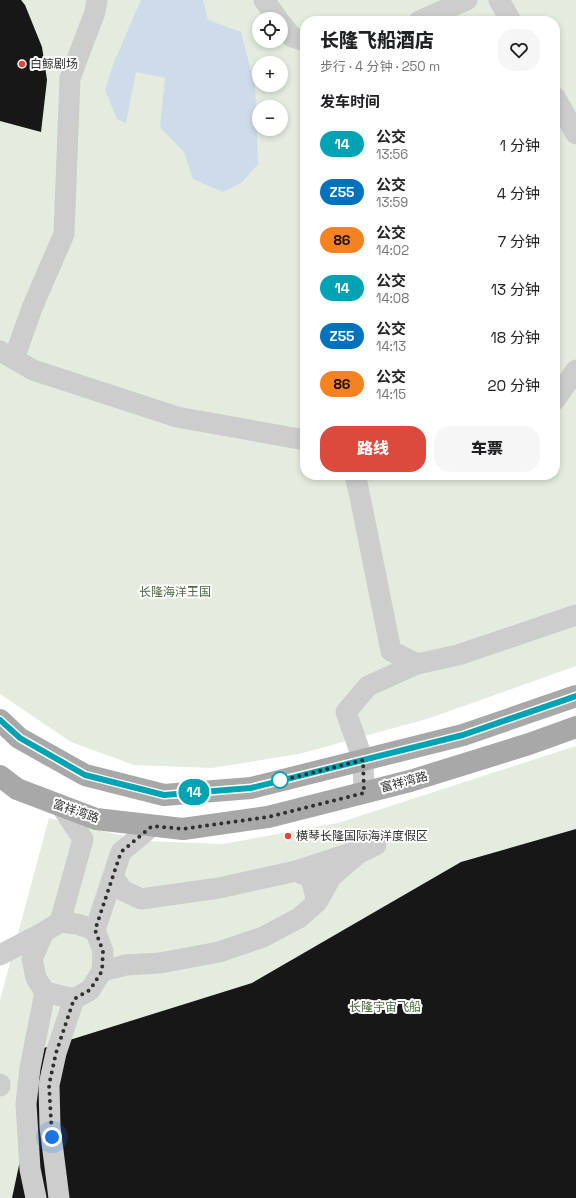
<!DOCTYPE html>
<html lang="zh">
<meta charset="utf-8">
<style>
:root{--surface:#fff;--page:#f6f6f6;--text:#202124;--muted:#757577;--accent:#dc4a3e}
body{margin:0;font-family:"Space Grotesk","Noto Sans SC",sans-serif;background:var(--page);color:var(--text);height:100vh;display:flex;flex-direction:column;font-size:15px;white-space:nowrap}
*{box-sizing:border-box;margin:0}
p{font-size:13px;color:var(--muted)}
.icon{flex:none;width:22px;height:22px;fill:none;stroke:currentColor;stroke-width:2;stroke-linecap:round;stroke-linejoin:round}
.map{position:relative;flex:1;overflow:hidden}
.details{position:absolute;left:300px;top:16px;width:260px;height:464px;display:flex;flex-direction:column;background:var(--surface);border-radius:16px;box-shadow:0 2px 6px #0003}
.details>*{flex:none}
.badge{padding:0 8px;border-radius:13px;font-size:14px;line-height:26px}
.controls{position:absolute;left:252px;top:12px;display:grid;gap:8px}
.controls a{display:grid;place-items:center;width:36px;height:36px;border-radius:50%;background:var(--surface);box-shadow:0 2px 6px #0003;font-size:20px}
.you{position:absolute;width:20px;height:20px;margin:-10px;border:3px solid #fff;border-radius:50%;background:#1a73e8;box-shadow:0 0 0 6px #1a73e833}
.map>.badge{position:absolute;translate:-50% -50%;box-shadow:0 0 0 2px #fff}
h2{padding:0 20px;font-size:15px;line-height:36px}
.round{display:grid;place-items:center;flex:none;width:42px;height:42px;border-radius:16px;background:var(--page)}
.summary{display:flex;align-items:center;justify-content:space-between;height:68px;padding:0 20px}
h1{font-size:19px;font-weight:800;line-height:30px}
.cta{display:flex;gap:8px;margin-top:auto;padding:8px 20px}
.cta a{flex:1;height:46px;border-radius:16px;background:var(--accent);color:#fff;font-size:16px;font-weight:800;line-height:46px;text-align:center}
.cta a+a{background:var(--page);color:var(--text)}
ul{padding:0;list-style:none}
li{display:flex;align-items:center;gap:12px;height:48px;padding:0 20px}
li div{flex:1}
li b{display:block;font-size:15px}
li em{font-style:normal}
li .badge{min-width:44px;font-weight:700;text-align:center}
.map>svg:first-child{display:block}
.green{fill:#e4ecdf;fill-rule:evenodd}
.water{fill:#cddbeb}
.building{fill:#171717}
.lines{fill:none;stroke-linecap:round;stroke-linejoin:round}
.minor{stroke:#cdcdcd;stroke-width:21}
.major{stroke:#a8a8a8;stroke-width:22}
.line-casing{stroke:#fff;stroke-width:9}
.line{stroke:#00a3b4;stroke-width:6}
.walk{stroke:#303030;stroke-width:4;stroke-dasharray:0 7.2}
.poi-dot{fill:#dc4a3e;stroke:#fff;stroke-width:1.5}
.stop-dot{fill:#fff;stroke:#00a3b4;stroke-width:2}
.labels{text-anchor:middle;stroke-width:4;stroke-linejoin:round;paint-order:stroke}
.poi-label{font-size:12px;fill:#303030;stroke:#fff;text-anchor:start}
.park-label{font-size:12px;fill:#4d6a40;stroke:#fff}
.street-label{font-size:12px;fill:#303030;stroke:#fff}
</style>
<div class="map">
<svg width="576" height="1198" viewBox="0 0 576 1198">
<rect width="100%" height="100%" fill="#fff"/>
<!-- green -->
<g class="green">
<path d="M0,0H576V666L427,719L299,754L212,768L134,765L71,742L0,694ZM259,19H281V41H259ZM305,21H555V475H305ZM259,63H281V85H259ZM259,107H281V129H259Z"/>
<path d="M576,746V1198H0V1000L49,818L144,841L223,844L338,823Z"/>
</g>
<!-- water -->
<path class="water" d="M141,0H203L208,20L241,32L255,86L258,164L241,183L223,192L193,179L184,152L160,127L165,78L136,72L126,123L117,119L105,90L114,62Z"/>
<!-- building -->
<g class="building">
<path d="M0,0H21L25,5L42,47L47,80L41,132L0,121Z"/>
<path d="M576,829V1198H12L44,1048L252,983L461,862Z"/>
</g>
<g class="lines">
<!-- minor -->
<g class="minor">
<path d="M264,0L278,19"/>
<path d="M499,0L511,21"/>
<path d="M419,21L467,0"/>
<path d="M281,23L292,37L305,41"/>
<path d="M555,97L576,134"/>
<path d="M0,351L33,370L177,417L305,440"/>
<path d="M14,359L32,308L64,234L70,78L95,12L97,0"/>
<path d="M555,400L576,370"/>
<path d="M355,475L359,492L391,651L417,664L458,655L576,615"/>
<path d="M364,793L363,760L346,712L368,686L417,664"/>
<path d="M296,871L354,852"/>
<path d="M317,902L331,877L359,853L376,845"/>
<path d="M60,922L77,924L95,930L103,951L102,971L90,990L74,999L45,992L36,978L32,959L44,932L60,922L83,839L61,806"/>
<path d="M95,930L121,852L152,826"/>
<path d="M0,955L44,932"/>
<path d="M102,971L126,965L160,963L219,952L263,937L299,918L317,902L311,878L296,871L219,888L141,899L122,890L113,876"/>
<path d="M0,1084V1086"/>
<path d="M36,1198L30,1169L26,1104L30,1068L45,992"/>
<path d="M59,1198L50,1127L49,1085L56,1053L74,999"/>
</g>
<!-- major -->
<g class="major">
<path d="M0,720L19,738L85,775L164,795L251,788L463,735L576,696"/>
<path d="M0,776L17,789L96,819L183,829L268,817L410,781L529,744L576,727"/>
</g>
</g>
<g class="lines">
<defs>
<path id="line" d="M0,720L20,738L85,775L164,795L251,788L463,735L576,696"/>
</defs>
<!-- line casing -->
<use href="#line" class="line-casing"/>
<!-- line -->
<use href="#line" class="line"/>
<!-- walk -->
<path class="walk" d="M52,1137L49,1085L56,1053L74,999L90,990L102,971L103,951L95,930L121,852L152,826L183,829L268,817L364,793L363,760L279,781L280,780"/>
</g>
<!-- markers -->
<g class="poi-dot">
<circle cx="22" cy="64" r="4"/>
<circle cx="288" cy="836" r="4"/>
</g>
<circle class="stop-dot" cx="280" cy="780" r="8"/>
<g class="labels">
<!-- poi labels -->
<g class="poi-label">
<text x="30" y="68">白鲸剧场</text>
<text x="296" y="840">横琴长隆国际海洋度假区</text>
</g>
<!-- park labels -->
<g class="park-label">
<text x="175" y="596">长隆海洋王国</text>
<text x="385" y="1011">长隆宇宙飞船</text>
</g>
<!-- street labels -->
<g class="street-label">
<text transform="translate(404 782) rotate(-15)" y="4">富祥湾路</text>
<text transform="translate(76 811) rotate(19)" y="4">富祥湾路</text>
</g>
</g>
</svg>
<div class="controls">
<a><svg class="icon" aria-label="locate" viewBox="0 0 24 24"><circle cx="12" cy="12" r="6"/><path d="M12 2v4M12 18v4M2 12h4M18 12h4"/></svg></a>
<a>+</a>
<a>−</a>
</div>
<div class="you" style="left:52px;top:1137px"></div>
<b class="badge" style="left:194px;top:792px;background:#00a3b4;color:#fff">14</b>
<section class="details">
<div class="summary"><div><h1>长隆飞船酒店</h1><p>步行 · 4 分钟 · 250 m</p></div><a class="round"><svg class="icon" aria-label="heart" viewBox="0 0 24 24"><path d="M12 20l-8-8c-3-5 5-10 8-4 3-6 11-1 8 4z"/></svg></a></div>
<h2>发车时间</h2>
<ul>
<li><span class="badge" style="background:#00a3b4;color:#fff">14</span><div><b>公交</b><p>13:56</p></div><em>1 分钟</em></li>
<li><span class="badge" style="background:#0072bc;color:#fff">Z55</span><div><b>公交</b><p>13:59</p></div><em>4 分钟</em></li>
<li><span class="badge" style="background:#f58220;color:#111">86</span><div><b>公交</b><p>14:02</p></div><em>7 分钟</em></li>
<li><span class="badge" style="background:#00a3b4;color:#fff">14</span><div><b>公交</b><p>14:08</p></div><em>13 分钟</em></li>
<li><span class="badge" style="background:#0072bc;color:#fff">Z55</span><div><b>公交</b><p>14:13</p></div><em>18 分钟</em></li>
<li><span class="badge" style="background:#f58220;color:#111">86</span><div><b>公交</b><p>14:15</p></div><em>20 分钟</em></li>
</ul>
<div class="cta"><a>路线</a><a>车票</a></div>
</section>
</div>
